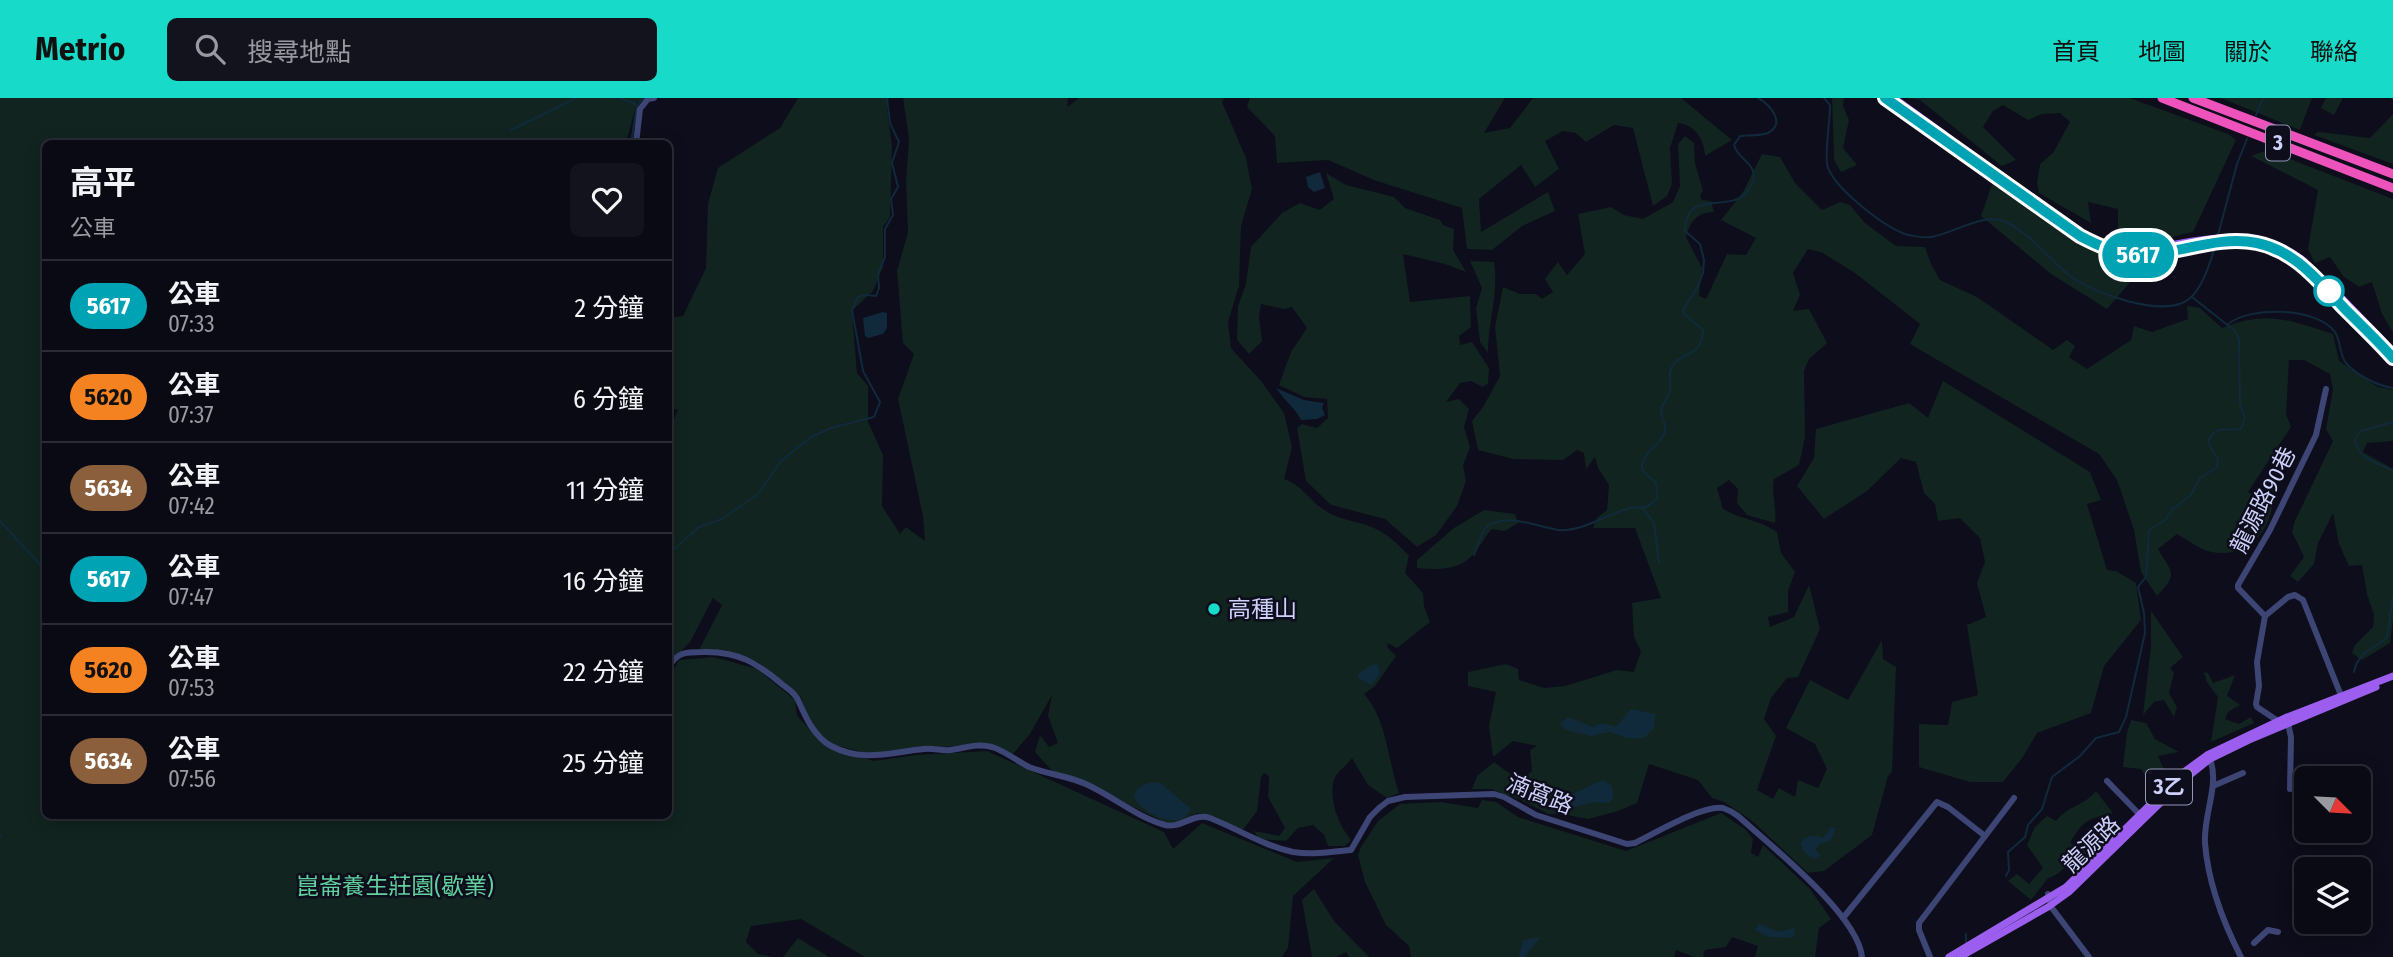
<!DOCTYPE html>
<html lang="zh-TW">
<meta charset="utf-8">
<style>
:root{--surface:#0a0a14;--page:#13131d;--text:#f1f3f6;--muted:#999aa0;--line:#2a2b34;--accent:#17dbc8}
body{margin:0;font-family:"Fira Sans Condensed","Noto Sans TC",sans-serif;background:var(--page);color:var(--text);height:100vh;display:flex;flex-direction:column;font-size:26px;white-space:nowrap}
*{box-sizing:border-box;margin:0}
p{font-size:23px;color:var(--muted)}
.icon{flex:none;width:38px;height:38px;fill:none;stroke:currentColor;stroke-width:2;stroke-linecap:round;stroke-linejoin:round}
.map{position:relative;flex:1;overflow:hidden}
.panel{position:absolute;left:42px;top:42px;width:630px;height:679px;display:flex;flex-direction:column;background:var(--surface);border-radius:10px;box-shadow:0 4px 18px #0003,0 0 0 2px var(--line)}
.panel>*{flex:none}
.badge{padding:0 14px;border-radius:23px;font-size:24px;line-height:46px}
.needle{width:46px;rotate:114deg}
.tools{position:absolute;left:2294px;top:668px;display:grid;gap:14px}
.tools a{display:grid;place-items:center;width:77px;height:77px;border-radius:10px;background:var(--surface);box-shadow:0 4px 18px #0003,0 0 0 2px var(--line);font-size:35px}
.map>.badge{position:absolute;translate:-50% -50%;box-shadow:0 0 0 4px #fff}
.round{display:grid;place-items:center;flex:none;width:74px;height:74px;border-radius:10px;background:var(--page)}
.overview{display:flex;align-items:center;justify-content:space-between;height:119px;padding:0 28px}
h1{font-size:33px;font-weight:700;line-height:52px}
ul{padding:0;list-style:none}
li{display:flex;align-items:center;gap:21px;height:91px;padding:0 28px;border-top:2px solid var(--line)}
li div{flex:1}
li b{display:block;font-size:26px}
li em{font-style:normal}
li .badge{min-width:77px;font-weight:700;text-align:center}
header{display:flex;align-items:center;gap:42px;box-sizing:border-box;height:98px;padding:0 35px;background:var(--accent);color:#111}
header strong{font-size:33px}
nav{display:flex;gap:38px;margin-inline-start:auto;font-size:24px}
.search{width:490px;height:63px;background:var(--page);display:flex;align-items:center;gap:18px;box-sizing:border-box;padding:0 24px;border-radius:10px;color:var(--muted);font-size:26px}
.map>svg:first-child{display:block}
.green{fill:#11241f}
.water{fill:#112a3b}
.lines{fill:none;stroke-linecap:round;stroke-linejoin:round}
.stream{stroke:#112a3b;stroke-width:2}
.minor{stroke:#3d4575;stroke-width:6}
.major{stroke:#9c5eee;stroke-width:7}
.highway{stroke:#ed53bb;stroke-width:9}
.line-casing{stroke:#fff;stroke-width:16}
.line{stroke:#00a3b4;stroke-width:10}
.stop-dot{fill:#fff;stroke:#00a3b4;stroke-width:3.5}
.poi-dot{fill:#17dbc8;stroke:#0d0d1b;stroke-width:2.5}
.labels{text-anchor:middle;stroke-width:5;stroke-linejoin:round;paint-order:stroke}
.shield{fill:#0d0d1b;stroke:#9396b7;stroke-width:2}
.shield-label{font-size:21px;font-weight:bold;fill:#ccd0fa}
.street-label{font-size:23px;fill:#ccd0fa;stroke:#0d0d1b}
.poi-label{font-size:23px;fill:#ccd0fa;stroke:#0d0d1b;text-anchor:start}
.park-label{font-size:23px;fill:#61d19f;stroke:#0d0d1b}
</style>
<header>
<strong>Metrio</strong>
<div class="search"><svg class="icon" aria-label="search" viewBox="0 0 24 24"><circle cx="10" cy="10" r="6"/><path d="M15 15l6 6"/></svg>搜尋地點</div>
<nav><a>首頁</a><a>地圖</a><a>關於</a><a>聯絡</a></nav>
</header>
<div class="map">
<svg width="2393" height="859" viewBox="0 0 2393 859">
<rect width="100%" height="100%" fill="#0d0d1b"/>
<!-- green -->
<g class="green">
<path d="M0,0H647L637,4L626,45L46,46V718H668L669,579L679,562L714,559L757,571L795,602L797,618L828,650L874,663L916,657L987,653L1164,734L1173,751L1202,725L1297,764L1334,760L1293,798L1288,850L1282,859H865L801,821L751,828L746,844L758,856L773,859H0Z"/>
<path d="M798,0H889L887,10L892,48L890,119L883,129V169L873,193L852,213L857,275L868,288V324L883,357L882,408L900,436L906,429L925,443L923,418L898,301L914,256L903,245L897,173L908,134L906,83L909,41L903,0H1068L1067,9L1079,0H1224L1222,4L1246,60L1252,91L1241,128L1239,188L1228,224L1231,250L1261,283L1284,315L1292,349L1284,381C1302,387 1308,401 1323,411C1339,423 1357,422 1374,430C1388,436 1399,447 1409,458L1405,475L1423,495L1424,508L1430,524L1397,550L1387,545L1388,550L1396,558L1375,588L1364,596C1387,621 1388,663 1399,695L1387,700L1368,687L1352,660C1347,667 1336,675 1334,682C1328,701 1339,728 1351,742L1345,748H1328L1324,737L1313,727L1298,730L1286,743L1259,741L1254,733L1279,738L1285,730L1268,699L1269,678L1264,675L1261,679L1257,713L1242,733L1217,719L1197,715L1174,726L1164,724L1125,705L1096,687L1053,674L1035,654L1040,637L1049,649L1058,645L1048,618L1052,597L1030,636L1012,657L985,645L871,656L834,647L823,640L807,619L801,599L758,564L725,552H699L722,507L713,500L690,544L669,566L668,334L678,312L669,309V220L683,218L706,170L708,106L718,70L780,30Z"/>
<path d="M1250,0H1505L1484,35L1510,30L1533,0H1681L1732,42L1705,58C1704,42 1696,27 1678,25L1670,50L1672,86L1667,98L1653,108L1633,30L1614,27L1586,44L1576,35L1563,33L1545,43L1559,71L1535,89L1521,67L1479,101L1481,134L1548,94L1555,113L1522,128L1492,152L1467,151L1462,110L1374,82L1328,62L1277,65L1275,38L1247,9Z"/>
<path d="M1832,0H1844L1843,8L1849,22L1843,50L1857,67L1841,74L1834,62Z"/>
<path d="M1906,0H2130L2228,36L2236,42L2193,134C2169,139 2141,151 2118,137V111L2088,104L2091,125L2039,95L2037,85L2040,66L2053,55L2070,24L2060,15L2042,16L2028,22L2003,7L1993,13L1983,29L2016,62L2002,68L1920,2Z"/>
<path d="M2221,0H2312L2300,32Z"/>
<path d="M2326,0H2343L2334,17L2321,10Z"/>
<path d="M2393,16V66L2314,37L2318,34L2370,40Z"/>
<path d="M1685,38L1694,45L1695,65L1703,93L1700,97L1702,102L1711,103L1714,114C1697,114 1690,124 1686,139L1702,170L1699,198L1706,201L1727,156L1746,157L1756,140L1721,122L1743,94L1762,56L1780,59L1795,85L1822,112L1840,104L1850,107L1865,125L1896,148L1925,149L1931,166L1940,182L1977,199L2053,252L2067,242L2075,248L2069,259L2087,271L2131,242L2134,228L2152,234L2188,221L2187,208L2200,210L2222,230C2267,212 2289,222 2333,236L2339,263L2378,289L2393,292V343L2367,345L2363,354L2393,371V522L2390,545L2362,562L2352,555L2355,547L2373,529L2374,517L2367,496L2362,467L2349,468L2339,446L2333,415L2318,445L2314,466L2298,484L2290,478L2304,459L2292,434L2295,423L2333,343L2326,331L2333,291L2330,276L2304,262H2289L2286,316L2291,329L2248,394L2257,399L2274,391C2273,429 2254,461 2211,454C2200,452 2187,441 2177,436L2158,451C2173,476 2178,476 2157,498L2141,474L2134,432L2117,382L2099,356L1910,246L1920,226L1855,175L1821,154L1808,151L1793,175L1800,197L1793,213L1809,211L1827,245L1809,261L1804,273L1805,339L1799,367L1774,381C1771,396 1777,410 1775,425L1747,417L1737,405L1738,391L1729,382L1717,390L1723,411C1740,421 1760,422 1777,434L1781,455L1795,474L1788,493V514L1768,519L1770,529L1794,519L1809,487L1820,531L1798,579L1787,580L1771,600L1764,621L1776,638L1757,692L1773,701L1779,690L1795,699L1798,682L1818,690L1827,671L1815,646L1786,630L1810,582L1848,602L1882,542L1883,561L1896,569L1892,674L1888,678L1872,737L1824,773L1808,775L1751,722L1724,704L1712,700L1698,682L1649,666L1637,705L1618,713L1588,721L1562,716H1548L1521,702L1491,691H1472L1477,678L1494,664L1520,683L1532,673L1530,652L1537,648L1513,643L1493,659L1489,627L1496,594L1468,588V574L1506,566L1518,571L1519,582L1544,590L1565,588L1617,572L1634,574L1641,553L1634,539L1632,505L1661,500L1635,430H1593L1597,420L1607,412L1609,387L1598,370L1595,359L1586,371L1584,355L1577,352L1563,362L1513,361L1478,352L1472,323L1483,309L1500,278L1495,229L1503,189L1520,196H1536L1542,201L1553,194L1545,181L1558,164L1567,177L1585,156L1578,116L1611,109L1624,117L1643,121L1673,104L1680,88L1678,46Z"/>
<path d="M2267,52L2393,101V234L2382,216L2372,184L2359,189L2343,178L2330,159L2315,165L2308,151L2318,92L2251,58Z"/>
<path d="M1326,75L1346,87L1394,99L1405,110L1440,122L1443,127L1454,131L1453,152L1466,174L1445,166L1403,156L1410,204L1470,198L1471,229L1459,238L1460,247L1472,244L1489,270L1488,285L1483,289L1471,283L1460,285L1446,304L1459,301L1469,311L1464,329L1470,349L1463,368L1466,383L1457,408L1436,437L1417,449L1385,421L1331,407L1306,383L1297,330L1302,326L1317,330L1328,320L1327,301L1304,299L1279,287L1291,254L1307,230L1292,209L1284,211L1261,206L1259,219L1262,243L1249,256L1237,242L1238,208L1246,186L1251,149L1282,115L1300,105L1320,112L1334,101Z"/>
<path d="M1993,83L2093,150L2139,174L2107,211L2051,176L1981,118Z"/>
<path d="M1470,163L1494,164C1499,194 1488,225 1488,255L1480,244L1476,210L1482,190Z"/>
<path d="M1943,283L2090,374L2101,402L2087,406L2107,472L2116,473L2136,485L2141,522L2104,568L2091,615L2037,635L2023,659L2003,684H1970L1919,669V626L1948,627L1952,604L1978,597L1967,527L1986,519L1977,485L1985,464L1980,440L1960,420L1938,423L1935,406L1924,395L1916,364L1901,360L1867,393L1824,421L1797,388L1814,360L1816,331L1909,305L1928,320Z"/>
<path d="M1484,412L1515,416L1518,425L1505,433L1492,431C1485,438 1482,446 1475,454C1461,473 1438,472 1417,470V462L1454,430Z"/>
<path d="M2151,513L2183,559L2170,570L2174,575L2169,595L2177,609L2174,619L2164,602L2154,604L2143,617L2151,548Z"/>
<path d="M2204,574L2208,575L2213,585L2235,577L2227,598L2240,607L2228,614L2225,621L2239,626L2251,619L2254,625L2211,644L2218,599L2207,584Z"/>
<path d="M2131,622L2146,625L2155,641L2179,654L2158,658L2166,676L2152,690L2141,671L2123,669L2127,635Z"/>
<path d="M2096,693L2113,715C2088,721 2083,722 2070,745L2088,753V756C2070,758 2064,777 2048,780L2031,802L2008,783L2017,776L2029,786L2043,770L2027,747L2035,729L2047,718L2056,723C2070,706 2083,709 2096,693Z"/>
<path d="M1482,702L1496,704L1518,719L1626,753L1721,715L1746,732L1753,741L1751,755L1758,759L1763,747L1810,791L1831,821L1819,830L1815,859H1755L1758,848L1732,839L1726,849L1705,852L1703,859H1694L1676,852L1674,859H1411L1409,848L1386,827L1365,784L1358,757L1361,749L1378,723L1400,706L1441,704L1478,710Z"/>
<path d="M1314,791L1334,823L1369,859H1349L1346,854L1336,859H1312L1302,802Z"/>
<path d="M798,840L829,859H783Z"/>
</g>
<!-- water -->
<g class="water">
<path d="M1320,74L1325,90L1314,94L1308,89L1306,79Z"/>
<path d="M883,214L887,215V230L883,236L868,240L865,238L863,220Z"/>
<path d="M1276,290L1304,302L1324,305L1322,310L1325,317L1317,321L1301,322C1296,311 1284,302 1276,290Z"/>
<path d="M1371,567H1378L1380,576L1371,587L1358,580V576Z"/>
<path d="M1631,611L1656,616L1653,631L1644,640H1626L1610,634L1591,638L1569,633L1560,627L1568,619L1593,629L1603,625L1616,629Z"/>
<path d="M1603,682L1612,688L1613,699L1609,705L1593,704L1564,712L1553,705Z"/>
<path d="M1159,684L1191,711C1180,735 1143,716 1134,699C1138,686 1147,685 1159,684Z"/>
<path d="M1831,729L1836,730L1830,743L1819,746L1815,752L1821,757L1815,761C1808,759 1802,753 1801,745C1808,737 1813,736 1823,740Z"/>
<path d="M1759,826L1779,834L1795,830L1793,840C1775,837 1771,844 1755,831Z"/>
<path d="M1541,839L1524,859H1519L1523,842Z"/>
</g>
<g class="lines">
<!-- stream -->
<g class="stream">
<path d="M620,0L635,6"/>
<path d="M1824,0L1830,7C1830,23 1825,53 1827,66C1831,88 1883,128 1905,136C1911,138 1925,140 1931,139C1952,136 1982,115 2003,123C2030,134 2047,159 2069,177C2091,195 2165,221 2189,201C2202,191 2210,165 2215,149"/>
<path d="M2392,0L2393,1"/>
<path d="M2256,17L2263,0"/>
<path d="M511,32L576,0"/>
<path d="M631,46L637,7L643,0"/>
<path d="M2218,137L2237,66L2247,41"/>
<path d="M2228,226C2251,208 2316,209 2335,234C2341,243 2339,256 2346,265C2356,277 2378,288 2393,290"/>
<path d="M2393,324L2361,333L2355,341C2356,359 2377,366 2393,372"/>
<path d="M1642,410L1654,425L1659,464"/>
<path d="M0,423L46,473"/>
<path d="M671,454L699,429L722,421L758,396L781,363L811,339L831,330L874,319L880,304L863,273L852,212L858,199L866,197L876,198L879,190L878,176L885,159V131L893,117L891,101L898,89L892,65L899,44L890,25L887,0"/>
<path d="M1474,457C1478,447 1482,428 1493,425C1515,417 1537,429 1558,432C1584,434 1607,415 1631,410C1636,409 1642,410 1647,409L1657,400L1656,385C1652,381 1643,375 1642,370C1640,357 1661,346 1665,334C1667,326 1661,320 1661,313C1662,305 1668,300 1670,293C1672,285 1667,274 1673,267C1684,252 1701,261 1703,232L1684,216L1683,212L1698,188L1703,175L1704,162L1700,146L1685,133C1686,86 1735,120 1750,89C1753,84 1755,79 1753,73C1749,62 1737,59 1734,47L1740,38C1748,37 1760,38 1768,35C1787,25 1769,6 1758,0"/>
<path d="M2354,574C2358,553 2374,552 2387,539L2393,498"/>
<path d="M0,738L1,739"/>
<path d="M2006,778L2009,772L2008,754L2025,739L2028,727L2042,711L2052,679L2080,658L2096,640L2119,634L2126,619L2145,535L2144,515L2138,489L2146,479L2149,432L2165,422L2173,411L2191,397L2200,380L2217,369L2218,361L2208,345C2213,326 2227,333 2241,331L2245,320L2240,306L2239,241L2235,233L2192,199"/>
<path d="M1966,836V844"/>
</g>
<!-- minor -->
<g class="minor">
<path d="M636,46L640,11L648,1L654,0"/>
<path d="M2265,518L2238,490V487L2270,432L2316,337L2326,291"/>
<path d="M668,570C677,554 685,554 703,554C738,553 757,565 783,587C788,591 795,595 798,602C805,618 814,639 831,648C864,665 891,654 924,651C933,650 942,653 950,652C965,650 977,645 992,649C1005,653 1017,663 1029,669C1049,677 1071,678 1090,688C1115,700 1137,719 1165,727C1181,731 1194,714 1210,720C1238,731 1264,748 1293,754C1312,757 1332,754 1351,752L1370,719L1379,710L1388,703L1405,699L1494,696L1504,699L1536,717L1627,746L1635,745C1655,735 1702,707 1723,710C1729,712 1734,715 1738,718C1770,747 1858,817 1862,859"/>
<path d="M2287,621L2291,639L2290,691"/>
<path d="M2278,623L2257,609L2256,606L2259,588L2257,564L2265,518L2288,499L2295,497L2303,502L2342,600"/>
<path d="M2209,659C2221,684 2203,717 2205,745C2208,785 2223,824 2241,859"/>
<path d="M2107,683L2140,717"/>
<path d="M2213,688L2243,675"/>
<path d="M2048,796L2052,810L2089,859"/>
<path d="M1843,820L1937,704L1948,709L1985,738"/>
<path d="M2254,845L2268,832L2278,834"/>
<path d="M1930,859L1919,832V825L2014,700"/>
</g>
<!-- major -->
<g class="major">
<path d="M1885,0L2080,138C2099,148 2119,157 2141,157C2179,156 2218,137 2257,145C2295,153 2319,184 2345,211C2361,228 2378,243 2393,260"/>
<path d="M1894,0L1944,36"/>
<path d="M2127,151C2144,152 2159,149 2176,146C2222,137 2265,132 2304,163"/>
<path d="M2335,193L2385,245"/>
<path d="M1949,859L2066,789L2181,676L2207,657L2287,619L2393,578"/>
<path d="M1960,859L2048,809L2069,794L2185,681L2210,661L2249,642L2376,589"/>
</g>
<!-- highway -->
<g class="highway">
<path d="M2162,0L2393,90"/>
<path d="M2193,0L2393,76"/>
</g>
</g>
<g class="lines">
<defs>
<path id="line" d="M1885,0L2080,138C2099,148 2119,157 2141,157C2179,156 2218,137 2257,145C2296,153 2319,184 2345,211C2361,227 2378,243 2393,260"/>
</defs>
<!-- line casing -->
<use href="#line" class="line-casing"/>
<!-- line -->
<use href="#line" class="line"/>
</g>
<!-- markers -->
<circle class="stop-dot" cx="2329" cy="193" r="14"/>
<circle class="poi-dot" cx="1214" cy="511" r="7"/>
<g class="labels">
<!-- shield labels -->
<g class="shield">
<rect x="2266" y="27.5" width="24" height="35" rx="5"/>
<rect x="2146" y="671.5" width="46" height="35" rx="5"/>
</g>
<g class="shield-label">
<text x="2278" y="52">3</text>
<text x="2169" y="696">3乙</text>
</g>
<!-- street labels -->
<g class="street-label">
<text transform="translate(2263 402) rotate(-63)" y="8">龍源路90巷</text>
<text transform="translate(1540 696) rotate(22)" y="8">湳窩路</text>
<text transform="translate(2091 746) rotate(-44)" y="8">龍源路</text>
</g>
<!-- poi labels -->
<g class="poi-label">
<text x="1228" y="519">高種山</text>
</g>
<!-- park labels -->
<g class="park-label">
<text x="395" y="796">崑崙養生莊園(歇業)</text>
</g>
</g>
</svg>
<div class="tools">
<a><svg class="needle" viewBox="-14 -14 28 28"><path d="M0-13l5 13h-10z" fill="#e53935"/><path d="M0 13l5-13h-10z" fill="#999aa0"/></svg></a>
<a><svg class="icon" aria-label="layers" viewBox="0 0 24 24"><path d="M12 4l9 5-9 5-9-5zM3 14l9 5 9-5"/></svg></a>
</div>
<b class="badge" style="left:2138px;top:157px;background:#00a3b4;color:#fff">5617</b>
<section class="panel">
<div class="overview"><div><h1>高平</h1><p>公車</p></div><a class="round"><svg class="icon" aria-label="heart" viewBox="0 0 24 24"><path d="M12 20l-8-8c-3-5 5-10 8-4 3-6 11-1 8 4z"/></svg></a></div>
<ul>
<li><span class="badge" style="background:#00a3b4;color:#fff">5617</span><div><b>公車</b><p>07:33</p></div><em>2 分鐘</em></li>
<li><span class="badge" style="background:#f58220;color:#111">5620</span><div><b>公車</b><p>07:37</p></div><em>6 分鐘</em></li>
<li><span class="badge" style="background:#8b5e3c;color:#fff">5634</span><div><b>公車</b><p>07:42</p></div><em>11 分鐘</em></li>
<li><span class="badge" style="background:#00a3b4;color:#fff">5617</span><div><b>公車</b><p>07:47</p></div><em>16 分鐘</em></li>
<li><span class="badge" style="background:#f58220;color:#111">5620</span><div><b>公車</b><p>07:53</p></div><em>22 分鐘</em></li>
<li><span class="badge" style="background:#8b5e3c;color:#fff">5634</span><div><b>公車</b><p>07:56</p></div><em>25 分鐘</em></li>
</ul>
</section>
</div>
